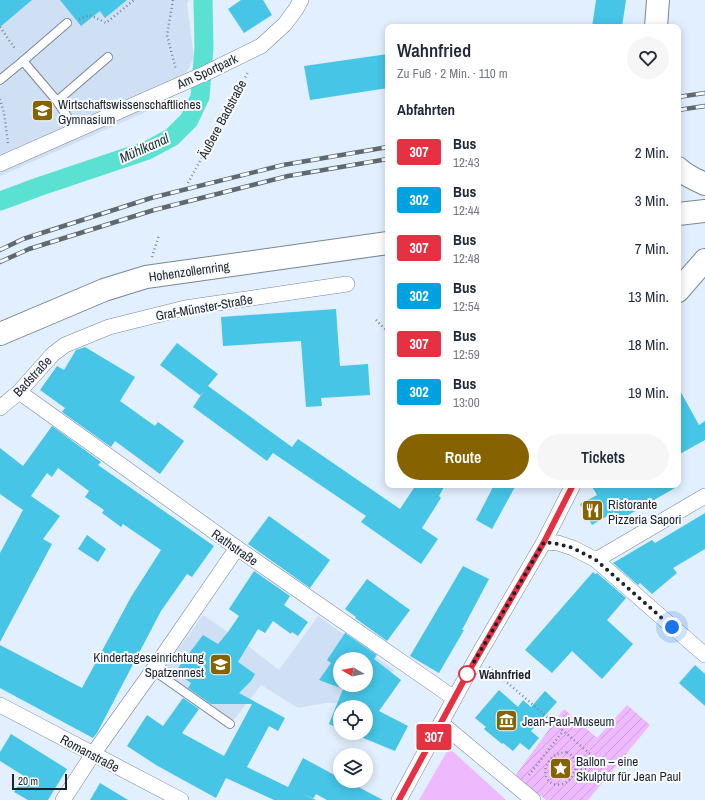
<!DOCTYPE html>
<html lang="de">
<meta charset="utf-8">
<style>
:root{--surface:#fff;--page:#f6f6f7;--text:#1f2937;--muted:#747a83;--accent:#876300}
body{margin:0;font-family:"Archivo Narrow",sans-serif;background:var(--page);color:var(--text);height:100vh;display:flex;flex-direction:column;font-size:15px;white-space:nowrap}
*{box-sizing:border-box;margin:0}
p{font-size:13px;color:var(--muted)}
.icon{flex:none;width:22px;height:22px;fill:none;stroke:currentColor;stroke-width:2;stroke-linecap:round;stroke-linejoin:round}
.map{position:relative;flex:1;overflow:hidden}
.drawer{position:absolute;left:385px;top:24px;width:296px;height:464px;display:flex;flex-direction:column;background:var(--surface);border-radius:8px;box-shadow:0 2px 10px #0003}
.drawer>*{flex:none}
.badge{padding:0 8px;border-radius:3px;font-size:14px;line-height:26px}
.needle{width:26px;rotate:279deg}
.buttons{position:absolute;left:333px;top:652px;display:grid;gap:8px}
.buttons a{display:grid;place-items:center;width:40px;height:40px;border-radius:50%;background:var(--surface);box-shadow:0 2px 10px #0003;font-size:20px}
.scale{position:absolute;left:12px;bottom:10px;width:55px;box-sizing:border-box;padding-left:4px;border:2px solid #1e232a;border-top:0;font-size:11px;line-height:14px;white-space:nowrap;color:#1e232a;-webkit-text-stroke:3px #f8fbff;paint-order:stroke}
.you{position:absolute;width:20px;height:20px;margin:-10px;border:3px solid #fff;border-radius:50%;background:#1a73e8;box-shadow:0 0 0 6px #1a73e833}
.map>.badge{position:absolute;translate:-50% -50%;box-shadow:0 0 0 2px #fff}
h2{padding:0 12px;font-size:15px;line-height:36px}
.round{display:grid;place-items:center;flex:none;width:42px;height:42px;border-radius:21px;background:var(--page)}
.summary{display:flex;align-items:center;justify-content:space-between;height:68px;padding:0 12px}
h1{font-size:19px;font-weight:600;line-height:30px}
.button{display:flex;gap:8px;margin-top:auto;padding:8px 12px}
.button a{flex:1;height:46px;border-radius:24px;background:var(--accent);color:#fff;font-size:16px;font-weight:600;line-height:46px;text-align:center}
.button a+a{background:var(--page);color:var(--text)}
ul{padding:0;list-style:none}
li{display:flex;align-items:center;gap:12px;height:48px;padding:0 12px}
li div{flex:1}
li b{display:block;font-size:15px}
li em{font-style:normal}
li .badge{min-width:44px;font-weight:700;text-align:center}
.map>svg:first-child{display:block}
.built{fill:#d0e0f4;fill-rule:evenodd}
.park{fill:#efb9fd}
.garden{fill:url(#garden-furrows)}
.lines{fill:none;stroke-linecap:round;stroke-linejoin:round}
.canal{stroke:#5be1d2;stroke-width:19}
.building{fill:#46c5e6;fill-rule:evenodd}
.lane-casing{stroke:#798798;stroke-width:10}
.street-casing{stroke:#798798;stroke-width:16}
.secondary-casing{stroke:#798798;stroke-width:24}
.primary-casing{stroke:#798798;stroke-width:24}
.path{stroke:#7c8590;stroke-width:2.5;stroke-dasharray:1 3;stroke-linecap:butt}
.lane{stroke:#fff;stroke-width:8}
.street{stroke:#fff;stroke-width:15}
.secondary{stroke:#fff;stroke-width:22}
.primary{stroke:#fff;stroke-width:22}
.rail-casing{stroke:#606872;stroke-width:4.5}
.rail{stroke:#f8fbff;stroke-width:3;stroke-dasharray:9;stroke-linecap:butt}
.line-casing{stroke:#fff;stroke-width:9}
.line{stroke:#e63143;stroke-width:6}
.walk{stroke:#1e232a;stroke-width:4;stroke-dasharray:0 7.2}
.stop-dot{fill:#fff;stroke:#e63143;stroke-width:2}
.labels{text-anchor:middle;stroke-width:4;stroke-linejoin:round;paint-order:stroke}
.street-label{font-size:13px;fill:#1e232a;stroke:#f8fbff}
.poi-label{font-size:13px;fill:#1e232a;stroke:#f8fbff;text-anchor:start}
.stop-label{font-size:13px;font-weight:bold;fill:#1e232a;stroke:#f8fbff;text-anchor:start}
.water-label{font-size:14px;font-style:italic;fill:#1b322f;stroke:#f8fbff}
</style>
<div class="map">
<svg width="705" height="800" viewBox="0 0 705 800">
<defs>
<pattern id="garden-furrows" width="10" height="10" patternUnits="userSpaceOnUse"><rect width="10" height="10" fill="#efb9fd"/><path d="M-1 1l2-2M0 10L10 0M9 11l2-2" fill="none" stroke="#cc9fd9"/></pattern>
</defs>
<rect width="100%" height="100%" fill="#e2effe"/>
<!-- built -->
<g class="built">
<path d="M0,0H189L187,3L194,58L171,101L0,176Z"/>
<path d="M203,615L247,645L279,670L318,616L394,670L376,695L351,703H327L298,708L261,685L232,722L161,673ZM340,659H366V685H340Z"/>
</g>
<!-- park -->
<path class="park" d="M449,748L506,800H419Z"/>
<!-- garden -->
<path class="garden" d="M627,705L650,725L588,800H546L515,776L564,709L597,738Z"/>
<g class="lines">
<!-- canal -->
<path class="canal" d="M0,201L38,187L148,150L172,137L189,120L200,97L204,48L203,0"/>
</g>
<!-- building -->
<g class="building">
<path d="M0,0H32L0,27Z"/>
<path d="M60,0H127L105,18L100,11L81,26Z"/>
<path d="M241,0H263L272,15L244,33L228,9Z"/>
<path d="M596,0H626L622,27H592Z"/>
<path d="M388,54V88L310,100L304,66Z"/>
<path d="M336,309L340,366L368,364L370,395L321,398L322,406L306,407L301,341L223,346L221,317Z"/>
<path d="M177,343L218,374L208,386L292,447L298,439L400,509L416,485H445L439,496L441,498L422,528L438,539L421,564L361,522L366,516L273,453L267,461L193,407L203,392L201,396L160,365Z"/>
<path d="M85,347L135,377L120,401L155,426L158,422L184,441L160,474L115,441L111,447L62,412L65,408L40,390L57,366L64,370L76,350Z"/>
<path d="M678,387L699,425L705,421V440L678,455Z"/>
<path d="M52,426L101,462L98,465L214,546L192,577L187,574L161,611L97,733L93,738L0,688V645L82,688L131,597L161,550L123,524L121,527L102,513L104,510L85,497L89,491L58,468L52,477L47,473L31,496L60,516L43,539L52,544L0,642V553L23,510L0,494V448L23,466Z"/>
<path d="M494,485H516L492,529L476,520Z"/>
<path d="M591,485H680L618,521L614,512L592,525L580,504L597,495Z"/>
<path d="M705,513V549L673,568L677,573L652,594L640,583L638,585L613,563L652,540L655,543Z"/>
<path d="M269,516L330,560L310,588L248,544Z"/>
<path d="M87,535L106,549L98,562L78,549Z"/>
<path d="M463,566L489,579L462,630H464L439,673L410,656Z"/>
<path d="M254,571L290,596L284,605L308,622L298,636L292,632L291,634L273,621L265,633L258,629L238,662L255,674L251,681L239,693L285,718L278,731L269,726L247,767L288,787L303,758L340,778V781H347L383,800H327L316,794L313,799L301,793L316,800H274L226,778L216,798L156,765L127,746L147,715L163,726L183,698L199,709L182,733L224,756L252,704H211L188,688L191,683L175,672L203,635L218,644L228,632L239,616L229,609Z"/>
<path d="M593,572L595,574L597,573L626,598L607,620L633,644L602,679L572,651L552,673L525,650Z"/>
<path d="M367,579L410,610L387,641L355,618L356,617L345,609Z"/>
<path d="M345,633L377,655L374,659L401,680L379,711L408,726L395,751L351,733H366V707H340V729L329,724L343,689L319,680L331,663L327,660ZM340,659H366V685H340Z"/>
<path d="M695,665L705,674V706L679,683Z"/>
<path d="M499,690L518,707L523,700L531,707L545,691L557,702L531,731L539,738L529,750L520,743L513,751L503,743L502,744L484,729L486,727L475,718Z"/>
<path d="M11,734L67,769L48,800H28L14,792L24,776L0,761V752Z"/>
<path d="M100,783L128,800H90Z"/>
</g>
<g class="lines">
<defs>
<g id="lane">
<path d="M23,61L67,23"/>
<path d="M0,80L23,61L57,101L76,130"/>
<path d="M57,101L108,57"/>
<path d="M153,670L230,724"/>
</g>
<g id="street">
<path d="M0,164L206,73L261,46L285,24L296,9L301,0"/>
<path d="M19,392L237,548L454,698"/>
<path d="M0,408L19,392L53,354L65,345L109,327L185,308L347,284"/>
<path d="M544,542L558,543L573,548L596,560L705,655"/>
<path d="M596,560L705,496"/>
<path d="M0,705L181,800"/>
<path d="M441,723L533,800"/>
<path d="M63,800L93,754L153,670L237,548"/>
<path d="M399,800L477,657L544,542L573,485"/>
</g>
<path id="secondary" d="M656,27L658,0"/>
<g id="primary">
<path d="M678,168C685,175 696,180 705,184"/>
<path d="M678,214L705,211"/>
<path d="M678,291L705,260"/>
<path d="M0,334L104,290L146,277L388,243"/>
</g>
</defs>
<!-- lane casing -->
<use href="#lane" class="lane-casing"/>
<!-- street casing -->
<use href="#street" class="street-casing"/>
<!-- secondary casing -->
<use href="#secondary" class="secondary-casing"/>
<!-- primary casing -->
<use href="#primary" class="primary-casing"/>
<!-- path -->
<g class="path">
<path d="M173,0L167,35L176,70"/>
<path d="M79,19L90,15L106,23L134,0"/>
<path d="M0,27L16,50"/>
<path d="M0,99L4,113L8,143"/>
<path d="M188,183L248,72"/>
<path d="M152,257L159,235"/>
<path d="M376,320L388,332"/>
<path d="M489,667L596,759L592,766L586,769L575,771"/>
<path d="M567,752C575,757 576,762 575,771C573,774 571,779 568,781C553,792 537,776 550,760C555,754 559,753 567,752Z"/>
<path d="M529,775L563,731"/>
</g>
<!-- lane -->
<use href="#lane" class="lane"/>
<!-- street -->
<use href="#street" class="street"/>
<!-- secondary -->
<use href="#secondary" class="secondary"/>
<!-- primary -->
<use href="#primary" class="primary"/>
<defs>
<g id="rail">
<path d="M678,97L705,93"/>
<path d="M678,110L705,106"/>
<path d="M0,250L23,239L151,198L283,165L388,147"/>
<path d="M0,262L29,249L154,210L288,176L388,159"/>
</g>
</defs>
<!-- rail casing -->
<use href="#rail" class="rail-casing"/>
<!-- rail -->
<use href="#rail" class="rail"/>
</g>
<g class="lines">
<defs>
<path id="line" d="M399,800L469,671L544,542L573,485"/>
</defs>
<!-- line casing -->
<use href="#line" class="line-casing"/>
<!-- line -->
<use href="#line" class="line"/>
<!-- walk -->
<path class="walk" d="M467,674L544,542L558,544L573,548L596,560L672,627"/>
</g>
<!-- icons -->
<defs>
<symbol id="school-square" viewBox="-11 -11 22 22"><rect x="-9" y="-9" width="18" height="18" rx="4" fill="#876300" stroke="#f8fbff"/><path d="M0-5L7-2L0 1L-7-2ZM-4 1L0 2.5L4 1V4Q0 6-4 4Z" fill="#fff"/></symbol>
<symbol id="restaurant-square" viewBox="-11 -11 22 22"><rect x="-9" y="-9" width="18" height="18" rx="4" fill="#876300" stroke="#f8fbff"/><path d="M-5-6h1v4h1v-4h1v4h1v-4h1v5L-1.5 .5V6h-2V.5L-5-1ZM5-6V6H3V1.5H1.5Q1.5-4 5-6Z" fill="#fff"/></symbol>
<symbol id="museum-square" viewBox="-11 -11 22 22"><rect x="-9" y="-9" width="18" height="18" rx="4" fill="#876300" stroke="#f8fbff"/><path d="M0-6L6-3V-2H-6V-3ZM-5-1h2V3h-2ZM-1-1h2V3h-2ZM3-1h2V3H3ZM-6 4H6V6H-6Z" fill="#fff"/></symbol>
<symbol id="sight-square" viewBox="-11 -11 22 22"><rect x="-9" y="-9" width="18" height="18" rx="4" fill="#876300" stroke="#f8fbff"/><path d="M0-6L1.8-2.2L6-1.7L2.9 1.2L3.7 5.4L0 3.3L-3.7 5.4L-2.9 1.2L-6-1.7L-1.8-2.2Z" fill="#fff"/></symbol>
</defs>
<g fill-rule="evenodd">
<use href="#school-square" x="30" y="98" width="25" height="25"/>
<use href="#restaurant-square" x="580" y="498" width="25" height="25"/>
<use href="#school-square" x="208" y="652" width="25" height="25"/>
<use href="#museum-square" x="494" y="708" width="25" height="25"/>
<use href="#sight-square" x="548" y="756" width="25" height="25"/>
</g>
<!-- markers -->
<circle class="stop-dot" cx="467" cy="674" r="8"/>
<g class="labels">
<!-- street labels -->
<g class="street-label">
<text transform="translate(207 71) rotate(-25)" y="5">Am Sportpark</text>
<text transform="translate(222 119) rotate(-62)" y="5">Äußere Badstraße</text>
<text transform="translate(189 271) rotate(-8)" y="5">Hohenzollernring</text>
<text transform="translate(204 307) rotate(-10)" y="5">Graf-Münster-Straße</text>
<text transform="translate(32 376) rotate(-47)" y="5">Badstraße</text>
<text transform="translate(235 547) rotate(35)" y="5">Rathstraße</text>
<text transform="translate(90 753) rotate(28)" y="5">Romanstraße</text>
</g>
<!-- poi labels -->
<g class="poi-label">
<text x="58" y="109">Wirtschaftswissenschaftliches<tspan x="58" dy="15">Gymnasium</tspan></text>
<text x="608" y="509">Ristorante<tspan x="608" dy="15">Pizzeria Sapori</tspan></text>
<text x="204" y="662" text-anchor="end">Kindertageseinrichtung<tspan x="204" dy="15">Spatzennest</tspan></text>
<text x="522" y="726">Jean-Paul-Museum</text>
<text x="576" y="766">Ballon – eine<tspan x="576" dy="15">Skulptur für Jean Paul</tspan></text>
</g>
<!-- stop labels -->
<g class="stop-label">
<text x="479" y="679">Wahnfried</text>
</g>
<!-- water labels -->
<g class="water-label">
<text transform="translate(144 148) rotate(-24)" y="5">Mühlkanal</text>
</g>
</g>
</svg>
<div class="buttons">
<a><svg class="needle" viewBox="-14 -14 28 28"><path d="M0-13l5 13h-10z" fill="#e53935"/><path d="M0 13l5-13h-10z" fill="#747a83"/></svg></a>
<a><svg class="icon" aria-label="locate" viewBox="0 0 24 24"><circle cx="12" cy="12" r="6"/><path d="M12 2v4M12 18v4M2 12h4M18 12h4"/></svg></a>
<a><svg class="icon" aria-label="layers" viewBox="0 0 24 24"><path d="M12 4l9 5-9 5-9-5zM3 14l9 5 9-5"/></svg></a>
</div>
<div class="scale">20 m</div>
<div class="you" style="left:672px;top:627px"></div>
<b class="badge" style="left:434px;top:737px;background:#e63143;color:#fff">307</b>
<section class="drawer">
<div class="summary"><div><h1>Wahnfried</h1><p>Zu Fuß · 2 Min. · 110 m</p></div><a class="round"><svg class="icon" aria-label="heart" viewBox="0 0 24 24"><path d="M12 20l-8-8c-3-5 5-10 8-4 3-6 11-1 8 4z"/></svg></a></div>
<h2>Abfahrten</h2>
<ul>
<li><span class="badge" style="background:#e63143;color:#fff">307</span><div><b>Bus</b><p>12:43</p></div><em>2 Min.</em></li>
<li><span class="badge" style="background:#00a1e0;color:#fff">302</span><div><b>Bus</b><p>12:44</p></div><em>3 Min.</em></li>
<li><span class="badge" style="background:#e63143;color:#fff">307</span><div><b>Bus</b><p>12:48</p></div><em>7 Min.</em></li>
<li><span class="badge" style="background:#00a1e0;color:#fff">302</span><div><b>Bus</b><p>12:54</p></div><em>13 Min.</em></li>
<li><span class="badge" style="background:#e63143;color:#fff">307</span><div><b>Bus</b><p>12:59</p></div><em>18 Min.</em></li>
<li><span class="badge" style="background:#00a1e0;color:#fff">302</span><div><b>Bus</b><p>13:00</p></div><em>19 Min.</em></li>
</ul>
<div class="button"><a>Route</a><a>Tickets</a></div>
</section>
</div>
